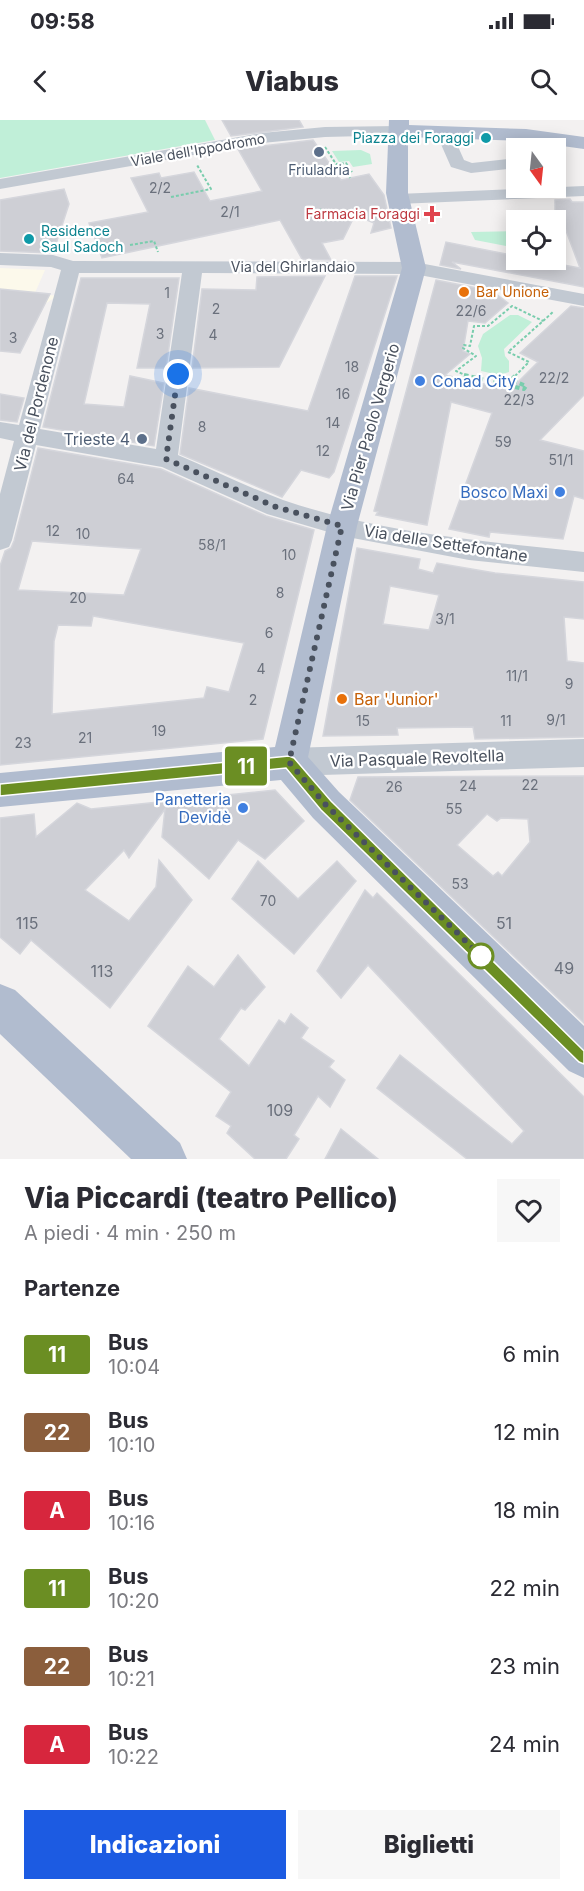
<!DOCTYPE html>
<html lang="it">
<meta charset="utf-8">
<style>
:root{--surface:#fff;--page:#f7f7f7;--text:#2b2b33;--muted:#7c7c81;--accent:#1c5be2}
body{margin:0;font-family:Inter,sans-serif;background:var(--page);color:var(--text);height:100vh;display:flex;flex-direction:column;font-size:22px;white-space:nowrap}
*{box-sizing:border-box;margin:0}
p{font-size:20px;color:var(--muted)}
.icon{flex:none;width:33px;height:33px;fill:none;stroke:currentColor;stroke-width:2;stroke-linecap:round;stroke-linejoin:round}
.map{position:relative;height:1039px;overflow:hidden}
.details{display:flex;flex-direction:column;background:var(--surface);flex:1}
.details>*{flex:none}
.badge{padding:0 12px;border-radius:4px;font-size:21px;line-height:39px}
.needle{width:39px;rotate:165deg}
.tools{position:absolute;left:506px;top:18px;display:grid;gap:12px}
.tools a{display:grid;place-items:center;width:60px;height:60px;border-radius:0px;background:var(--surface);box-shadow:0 3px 15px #0003;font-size:30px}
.you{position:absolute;width:30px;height:30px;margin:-15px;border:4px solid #fff;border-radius:50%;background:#1a73e8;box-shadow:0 0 0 9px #1a73e833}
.map>.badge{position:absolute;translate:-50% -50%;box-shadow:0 0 0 3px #fff}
h2{padding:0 24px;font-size:22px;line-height:54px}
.round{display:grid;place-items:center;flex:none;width:63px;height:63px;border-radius:0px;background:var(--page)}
.overview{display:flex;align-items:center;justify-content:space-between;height:102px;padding:0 24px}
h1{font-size:28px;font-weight:800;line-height:45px}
.cta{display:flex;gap:12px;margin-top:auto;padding:12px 24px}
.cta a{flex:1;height:69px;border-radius:0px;background:var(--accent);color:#fff;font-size:24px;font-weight:800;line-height:69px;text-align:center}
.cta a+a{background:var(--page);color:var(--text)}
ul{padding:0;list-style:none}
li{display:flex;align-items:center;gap:18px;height:78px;padding:0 24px}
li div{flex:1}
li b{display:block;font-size:22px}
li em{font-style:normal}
li .badge{min-width:66px;font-weight:700;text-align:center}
.status{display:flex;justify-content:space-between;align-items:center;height:42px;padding:0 30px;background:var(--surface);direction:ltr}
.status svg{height:16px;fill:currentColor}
header{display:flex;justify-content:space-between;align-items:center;height:78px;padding:0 24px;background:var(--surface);font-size:27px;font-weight:800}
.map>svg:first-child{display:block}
.commercial{fill:#fcf9eb}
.green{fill:#c0efd8}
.building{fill:#cecfd5;stroke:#d5d6dc;stroke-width:1.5;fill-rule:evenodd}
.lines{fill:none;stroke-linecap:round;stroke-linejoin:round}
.path-far1{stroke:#79cdad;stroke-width:2;stroke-dasharray:3 2;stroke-linecap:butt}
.path{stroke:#79cdad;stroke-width:4;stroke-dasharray:4.5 3;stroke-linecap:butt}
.minor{fill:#c2c9d2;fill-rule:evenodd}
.major{fill:#b1bccf;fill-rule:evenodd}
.line{fill:#6b8e23;stroke:#fff;stroke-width:1.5}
.walk{stroke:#49515e;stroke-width:6;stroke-dasharray:0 10.8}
.culture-dot{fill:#0f9aa8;stroke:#fff;stroke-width:2}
.service-dot{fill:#5c6f8a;stroke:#fff;stroke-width:2}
.health-dot{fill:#e0444e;stroke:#fff;stroke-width:2}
.food-dot{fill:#e8710a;stroke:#fff;stroke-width:2}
.shop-dot{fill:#3f7fe0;stroke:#fff;stroke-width:2}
.stop-dot{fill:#fff;stroke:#6b8e23;stroke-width:3}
.labels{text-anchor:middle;stroke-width:4.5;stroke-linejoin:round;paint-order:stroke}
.far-culture-label{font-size:14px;fill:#0d838f;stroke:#fff;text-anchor:end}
.far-street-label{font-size:14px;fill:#49515e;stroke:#fff}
.far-service-label{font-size:14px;fill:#4e5e75;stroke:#fff}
.number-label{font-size:14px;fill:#6a707c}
.far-health-label{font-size:14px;fill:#be3a42;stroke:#fff;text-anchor:end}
.far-food-label{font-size:14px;fill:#c56008;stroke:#fff;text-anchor:start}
.shop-label{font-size:16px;fill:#366cbe;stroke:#fff;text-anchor:end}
.street-label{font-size:16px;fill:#49515e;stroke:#fff}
.service-label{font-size:16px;fill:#4e5e75;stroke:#fff;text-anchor:end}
.food-label{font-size:16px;fill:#c56008;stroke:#fff;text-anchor:start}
.near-number-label{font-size:16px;fill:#6a707c}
</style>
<div class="status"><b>09:58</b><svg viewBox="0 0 49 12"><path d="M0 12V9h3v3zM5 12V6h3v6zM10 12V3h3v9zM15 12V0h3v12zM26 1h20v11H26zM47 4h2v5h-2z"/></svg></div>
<header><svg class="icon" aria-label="back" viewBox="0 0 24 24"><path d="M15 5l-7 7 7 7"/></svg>Viabus<svg class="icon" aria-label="search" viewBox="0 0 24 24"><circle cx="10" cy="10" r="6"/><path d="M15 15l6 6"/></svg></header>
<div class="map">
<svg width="584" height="1039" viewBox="0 0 584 1039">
<rect width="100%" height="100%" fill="#f3f1f1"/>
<!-- commercial -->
<path class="commercial" d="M0,148L45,150L35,173L57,176L45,184L20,233L0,231Z"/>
<!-- green -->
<g class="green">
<path d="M0,0H205L215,20L0,58Z"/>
<path d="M361,30L370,34L372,44L353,47L349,41L339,42L332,31Z"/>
<path d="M516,111V128L475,120L471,112Z"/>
<path d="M510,195H518L532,202L504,229L505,236L509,241V252L499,255L481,251L482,238L478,226L483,214Z"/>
</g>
<!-- building -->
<g class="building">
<path d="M222,0H299L303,7L231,16Z"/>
<path d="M313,20L341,60L369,54L384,75L391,108L371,113L374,103L355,95L343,119L322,123L331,140L302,139L280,100L102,138L89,103L148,92L131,58L159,53L161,58L194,52L210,81L262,71L238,29Z"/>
<path d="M64,69L69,84L53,133L0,131V80Z"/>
<path d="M570,79L572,82H584V167L452,142L461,149L440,145L446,122L516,136V140H536L580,148L562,100H555V80Z"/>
<path d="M325,156L279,247L192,248L202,169L256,170L257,157Z"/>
<path d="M355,156H397L334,352L329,358L301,350L282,377L180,334L189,268L308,291Z"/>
<path d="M81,158H179L166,248H137L150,184L107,183L84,284L124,287L130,256L164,263L154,326L43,307Z"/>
<path d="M436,160L492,171L508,183L485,203L468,201L463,231L470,234L445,255L510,270L538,242L520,233L571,186L584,188V275L540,320L584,331V379L574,376L563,419L490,412L489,417L449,409L492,293L451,282L427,405L376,395L378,392L374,391Z"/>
<path d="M0,169L50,174L20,233L0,231Z"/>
<path d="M0,274L24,278L17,302L0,300Z"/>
<path d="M38,328L161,349L266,396L314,410L263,619L0,645V446L5,431L11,428L14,421ZM32,421L98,426L141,429L124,475L18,470ZM93,496L244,523L229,572L207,567L204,578L52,594L54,521L58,505L91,506Z"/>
<path d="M357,428L420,439L418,449L433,453L437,443L495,453L584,462V499L564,497L567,541L584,543V617L475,619L473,607L397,608L398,615L323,616ZM390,466L439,475L429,510L383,504Z"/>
<path d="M584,656V903L350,680L358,657ZM487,694L497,701L501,698L528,699L530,722L502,756L498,752L493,756L457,725Z"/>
<path d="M275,670L304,701L265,739L238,720L209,759L162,717L165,689L129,738L124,730L85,770L129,801L156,767L159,740L192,780L110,888L31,820L20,834L0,817V698L34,694L36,717L77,683L91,689Z"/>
<path d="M258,741L298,779L337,741L356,761L294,834L232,779Z"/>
<path d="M365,770L373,778L377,773L584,977V1039H467L377,968L400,935L512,1024L524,1011L368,845L341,878L317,851Z"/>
<path d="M238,835L265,867L245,890L241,888L219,919L249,946L279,900L285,904L291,894L308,908L301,918L334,941L329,947L345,960L330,987L318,976L294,1015L299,1019L286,1039H255L227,1013L231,1006L216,996L231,972L148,906L188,846L214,867Z"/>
<path d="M341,1009L378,1039H325Z"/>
</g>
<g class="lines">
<!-- path-far1 -->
<g class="path-far1">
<path d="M325,27L336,44L346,43L352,52"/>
<path d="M333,48L340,47L345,54"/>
<path d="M347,53L350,58"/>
<path d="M171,77L211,69L197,45"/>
<path d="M320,89L327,101"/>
<path d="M130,125L154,121L158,132"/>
<path d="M543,201L554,191"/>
<path d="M467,256L456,251L476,236L463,228L464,225L470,226L474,206H488L512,186L543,201"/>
<path d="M515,256L529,242L508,232L543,201"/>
</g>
<!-- path -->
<path class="path" d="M464,255L524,269L526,266L511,260L516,255"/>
<!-- minor -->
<g class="minor">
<path d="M398,6L404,7L406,11L404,15L325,17L262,23L0,69V59L262,13L325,7Z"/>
<path d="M444,8L452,13L464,40L472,43L508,39L516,35V48L471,53L451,47L436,13Z"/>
<path d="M584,66V76L398,84L392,83L389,79L392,75L398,74Z"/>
<path d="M0,133L53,135L73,141L414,142L584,174V186L414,154L202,153L178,335C213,350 247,367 283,380C376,412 486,422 584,432V452L469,440L342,416L267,394L162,347L36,325L12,420L9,427L0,430V374L14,321L0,318V302L19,305L61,150L51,147L0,145ZM79,153H182L156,329L40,309Z"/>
<path d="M584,619V647L289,656L279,652L274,642L279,632L289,628Z"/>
</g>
<!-- major -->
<g class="major">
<path d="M389,0H409V5L526,9L584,17V29L526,21L408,17V73L426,148L357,406L308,637L339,672L584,906V958L569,951L313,698L281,660L0,687V653L275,627L327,406L402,148L386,73Z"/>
<path d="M0,864L15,870L180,1023L187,1039H131L0,914Z"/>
</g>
</g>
<!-- line -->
<path class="line" d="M289,636L294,638L331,681L584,931V944L579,942L321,690L286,648L0,676V664Z"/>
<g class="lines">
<!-- walk -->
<path class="walk" d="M178,254L166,339L276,387L342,406L289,642L326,685L481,836"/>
</g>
<!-- markers -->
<g class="culture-dot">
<circle cx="486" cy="18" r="6"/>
<circle cx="29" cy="119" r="6"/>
</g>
<g class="service-dot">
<circle cx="319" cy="32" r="6"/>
<circle cx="142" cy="319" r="6"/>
</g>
<path class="health-dot" d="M429 85h6v6h6v6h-6v6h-6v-6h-6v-6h6z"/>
<g class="food-dot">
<circle cx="464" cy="172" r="6"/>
<circle cx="342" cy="579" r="6"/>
</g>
<g class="shop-dot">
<circle cx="420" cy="261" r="6"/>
<circle cx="560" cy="372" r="6"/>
<circle cx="243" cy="688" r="6"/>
</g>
<circle class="stop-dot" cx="481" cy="836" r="12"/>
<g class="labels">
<!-- far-culture labels -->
<g class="far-culture-label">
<text x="474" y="23">Piazza dei Foraggi</text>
<text x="41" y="116" text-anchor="start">Residence<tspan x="41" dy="16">Saul Sadoch</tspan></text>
</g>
<!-- far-street labels -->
<g class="far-street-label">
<text transform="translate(198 30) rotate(-10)" y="5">Viale dell'Ippodromo</text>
<text x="293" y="152">Via del Ghirlandaio</text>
</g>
<!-- far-service labels -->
<g class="far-service-label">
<text x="319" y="55">Friuladria</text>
</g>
<!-- number labels -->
<g class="number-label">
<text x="160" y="73">2/2</text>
<text x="230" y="97">2/1</text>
<text x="167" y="178">1</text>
<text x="216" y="194">2</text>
<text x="471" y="196">22/6</text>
<text x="160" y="219">3</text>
<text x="213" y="220">4</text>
<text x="13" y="223">3</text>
<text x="352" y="252">18</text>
<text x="554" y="263">22/2</text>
<text x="343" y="279">16</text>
<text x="519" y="285">22/3</text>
<text x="333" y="308">14</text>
<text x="202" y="312">8</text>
<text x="503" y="327">59</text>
<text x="323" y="336">12</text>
<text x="561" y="345">51/1</text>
<text x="126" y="364">64</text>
<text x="53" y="416">12</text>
<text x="83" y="419">10</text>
<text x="212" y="430">58/1</text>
<text x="289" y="440">10</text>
<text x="280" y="478">8</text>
<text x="78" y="483">20</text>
<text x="445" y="504">3/1</text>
<text x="269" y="518">6</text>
<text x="261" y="554">4</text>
<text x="517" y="561">11/1</text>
<text x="569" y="569">9</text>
<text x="253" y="585">2</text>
<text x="556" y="605">9/1</text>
<text x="363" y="606">15</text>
<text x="506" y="606">11</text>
<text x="159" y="616">19</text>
<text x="85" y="623">21</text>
<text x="23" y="628">23</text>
<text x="530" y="670">22</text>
<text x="468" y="671">24</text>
<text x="394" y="672">26</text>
<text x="454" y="694">55</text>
<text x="460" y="769">53</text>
<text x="268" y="786">70</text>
</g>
<!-- far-health labels -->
<g class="far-health-label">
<text x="420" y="99">Farmacia Foraggi</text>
</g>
<!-- far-food labels -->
<g class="far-food-label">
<text x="476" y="177">Bar Unione</text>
</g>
<!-- shop labels -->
<g class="shop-label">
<text x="432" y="267" text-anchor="start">Conad City</text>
<text x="548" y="378">Bosco Maxi</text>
<text x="231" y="685">Panetteria<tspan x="231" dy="18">Devidè</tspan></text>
</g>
<!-- street labels -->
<g class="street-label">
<text transform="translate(36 284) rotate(-76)" y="6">Via del Pordenone</text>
<text transform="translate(370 307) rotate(-74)" y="6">Via Pier Paolo Vergerio</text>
<text transform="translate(446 423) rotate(9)" y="6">Via delle Settefontane</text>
<text transform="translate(417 638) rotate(-2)" y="6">Via Pasquale Revoltella</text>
</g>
<!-- service labels -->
<g class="service-label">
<text x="130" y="325">Trieste 4</text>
</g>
<!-- food labels -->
<g class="food-label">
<text x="354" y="585">Bar 'Junior'</text>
</g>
<!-- near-number labels -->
<g class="near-number-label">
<text x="27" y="809">115</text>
<text x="504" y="809">51</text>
<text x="564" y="854">49</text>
<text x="102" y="857">113</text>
<text x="280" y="996">109</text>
</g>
</g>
</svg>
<div class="tools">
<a><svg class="needle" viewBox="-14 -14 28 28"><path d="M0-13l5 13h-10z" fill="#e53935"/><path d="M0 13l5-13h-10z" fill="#7c7c81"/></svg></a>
<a><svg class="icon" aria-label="locate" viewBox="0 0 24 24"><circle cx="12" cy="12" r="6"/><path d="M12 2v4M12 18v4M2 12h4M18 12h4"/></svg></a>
</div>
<div class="you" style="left:178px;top:254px"></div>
<b class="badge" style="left:246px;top:646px;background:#6b8e23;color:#fff">11</b>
</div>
<section class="details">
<div class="overview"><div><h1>Via Piccardi (teatro Pellico)</h1><p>A piedi · 4 min · 250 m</p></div><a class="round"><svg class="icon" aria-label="heart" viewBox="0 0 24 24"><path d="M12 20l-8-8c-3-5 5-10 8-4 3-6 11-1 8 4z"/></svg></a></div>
<h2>Partenze</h2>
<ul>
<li><span class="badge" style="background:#6b8e23;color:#fff">11</span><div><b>Bus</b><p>10:04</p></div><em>6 min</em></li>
<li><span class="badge" style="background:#8b5e3c;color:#fff">22</span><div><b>Bus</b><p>10:10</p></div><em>12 min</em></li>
<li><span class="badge" style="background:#d7263d;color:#fff">A</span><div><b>Bus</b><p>10:16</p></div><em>18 min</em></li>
<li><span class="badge" style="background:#6b8e23;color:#fff">11</span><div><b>Bus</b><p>10:20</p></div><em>22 min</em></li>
<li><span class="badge" style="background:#8b5e3c;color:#fff">22</span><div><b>Bus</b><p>10:21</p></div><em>23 min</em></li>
<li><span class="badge" style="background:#d7263d;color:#fff">A</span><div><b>Bus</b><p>10:22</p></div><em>24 min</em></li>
</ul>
<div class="cta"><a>Indicazioni</a><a>Biglietti</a></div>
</section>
